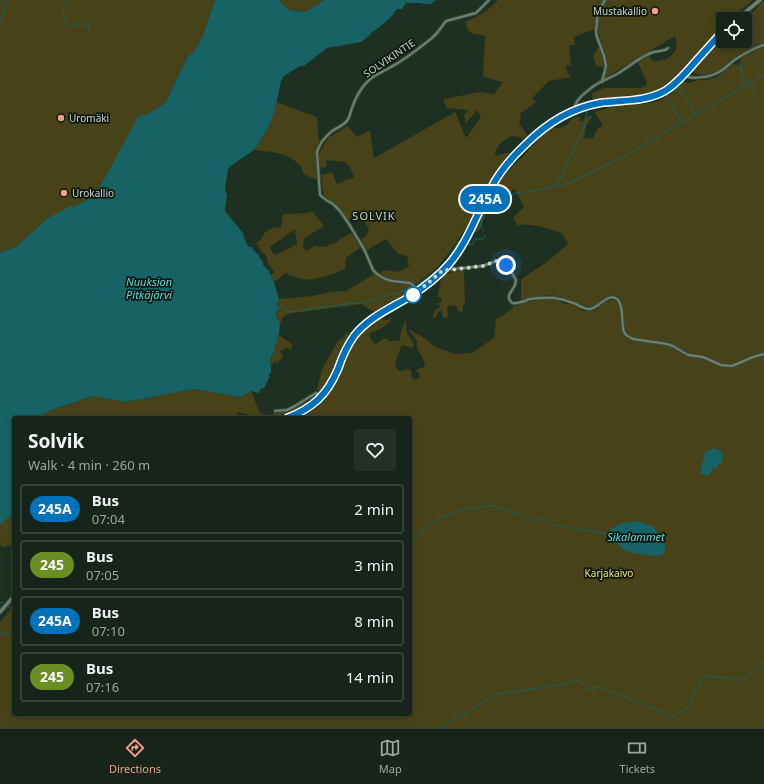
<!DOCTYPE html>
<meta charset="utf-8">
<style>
:root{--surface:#162419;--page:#233026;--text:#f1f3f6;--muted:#9ea4a2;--line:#354138;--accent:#f49d8d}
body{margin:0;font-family:"Noto Sans",sans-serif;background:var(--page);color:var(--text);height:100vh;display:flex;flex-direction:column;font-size:15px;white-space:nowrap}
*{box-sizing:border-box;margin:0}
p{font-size:13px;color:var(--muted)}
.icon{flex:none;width:22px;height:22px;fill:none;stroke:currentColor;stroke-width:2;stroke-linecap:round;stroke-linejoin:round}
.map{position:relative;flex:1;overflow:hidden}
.drawer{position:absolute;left:12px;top:416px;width:400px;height:300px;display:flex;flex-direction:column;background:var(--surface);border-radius:4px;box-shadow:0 2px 6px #0003,0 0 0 1px var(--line)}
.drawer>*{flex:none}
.badge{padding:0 8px;border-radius:13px;font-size:14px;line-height:26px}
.tools{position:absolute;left:716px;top:12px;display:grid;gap:8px}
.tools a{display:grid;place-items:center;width:36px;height:36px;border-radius:4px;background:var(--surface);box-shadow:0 2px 6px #0003,0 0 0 1px var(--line);font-size:20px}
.you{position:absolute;width:20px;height:20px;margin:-10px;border:3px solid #fff;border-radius:50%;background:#1a73e8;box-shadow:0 0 0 6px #1a73e833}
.map>.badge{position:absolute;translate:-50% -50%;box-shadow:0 0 0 2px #fff}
.round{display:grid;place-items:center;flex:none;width:42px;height:42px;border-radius:4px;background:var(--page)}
.overview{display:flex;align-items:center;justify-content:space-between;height:68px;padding:0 16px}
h1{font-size:19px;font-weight:700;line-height:30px}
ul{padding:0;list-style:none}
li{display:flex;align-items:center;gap:12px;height:50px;margin:0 8px 6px;padding:0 8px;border:2px solid var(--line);border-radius:4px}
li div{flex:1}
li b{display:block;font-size:15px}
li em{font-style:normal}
li .badge{min-width:44px;font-weight:700;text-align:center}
.tabs{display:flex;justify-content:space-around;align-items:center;height:56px;border-top:1px solid var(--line);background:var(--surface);font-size:11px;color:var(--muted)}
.tabs a{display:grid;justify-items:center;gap:2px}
.tabs .active{color:var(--accent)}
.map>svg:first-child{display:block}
.green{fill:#474218;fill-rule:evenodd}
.water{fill:#166264}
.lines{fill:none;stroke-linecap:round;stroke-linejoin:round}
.stream{stroke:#166264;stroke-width:1}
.street-casing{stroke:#3d4d40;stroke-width:4}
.secondary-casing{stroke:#3d4d40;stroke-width:5}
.street{stroke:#6d8371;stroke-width:2}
.secondary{stroke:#6d8371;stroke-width:3}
.line-casing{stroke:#fff;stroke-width:9}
.line{stroke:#0072bc;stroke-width:6}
.walk{stroke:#c9d5cb;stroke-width:4;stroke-dasharray:0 7.2}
.poi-dot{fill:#f49d8d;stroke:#0d160f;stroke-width:1.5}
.stop-dot{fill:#fff;stroke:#0072bc;stroke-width:2}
.labels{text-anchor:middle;stroke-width:3.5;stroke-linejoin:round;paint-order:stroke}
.poi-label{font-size:10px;fill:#c9d5cb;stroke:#0d160f;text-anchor:start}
.street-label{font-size:10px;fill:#c9d5cb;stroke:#0d160f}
.park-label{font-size:10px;fill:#f5e567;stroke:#0d160f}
.neighbourhood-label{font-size:11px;letter-spacing:1px;fill:#c3dbc7;stroke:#0d160f}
.water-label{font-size:11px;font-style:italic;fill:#56dfe3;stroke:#0d160f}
</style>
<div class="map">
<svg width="764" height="728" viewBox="0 0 764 728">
<rect width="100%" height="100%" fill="#1d3021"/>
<!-- green -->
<g class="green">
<path d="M0,0H215L203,35L194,52L188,56L165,103L146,115L102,183L90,198L74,207L48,218L17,246L0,253Z"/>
<path d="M279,0H324L305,12L293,11L289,10Z"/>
<path d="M498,0H753L730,19H723V26L672,80L659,89L646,95L624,96L593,100L592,93L604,88H640L645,86L647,82L638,63L648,56L653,61C661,61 673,59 676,49C677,46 676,40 675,36L601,80L605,67L596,66L593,56L601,43L598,28L574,37L575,45H569L571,65L566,66L567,73L572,77L549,81L532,98L536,102L520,114L521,117L519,123L528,136L522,139L520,137L512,136C503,141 496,144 495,156L510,152L488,184L468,224L457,242L437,268L416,284L409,282L385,278L381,273L384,270L398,272L409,266L407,256L398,254L386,239L367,250L360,240L366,236L369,229L361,216L348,219L335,204L324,197L321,175L332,172L337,184L354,177L349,165L345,162L326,160L327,166L321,169L318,155L328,138L348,126L357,137L370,130L374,158L455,112L466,138L481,117L477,110L466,123L464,115L468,110L447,108L443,99L481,92L494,94L503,82L483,77L485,36C471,32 470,37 465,22C478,17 488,11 498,0Z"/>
<path d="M764,0V44C755,46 746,50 738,55C725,65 713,80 694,73L693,69L723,38V41H745V19H742L754,11Z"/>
<path d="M764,47V728H0V622L14,606V714H410V418H300L317,408L339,378L348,352L357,338L363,330L372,323L378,319L388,320L390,317H392C390,327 377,329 369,334C370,339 372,342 376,344L381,340L387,338L389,341H399C401,338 400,335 401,332C402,328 404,323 406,320C407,325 405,329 407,333C409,338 413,340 414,345L412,348L402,345L397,357L395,366L398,370L403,371L408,369L411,370L412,378L416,380L420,377V374L416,371L420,368L424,367L425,363L417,348V341L409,331L410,330L426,339L434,346L454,354L472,353L494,338L496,319C503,315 510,311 515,305L519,306V304L542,299L557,300L565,304H570L580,308L581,310L584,311H593L597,309L605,302L612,300H615L618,304L620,310L623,308C623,303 621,300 618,297C608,291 603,301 595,305C593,306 591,307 589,307L561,297L549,295L521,300V279L547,262L568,244L562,233C551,230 528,221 518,226L513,218L524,207L514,188L501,204L493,207L486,212L480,229L477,232H474L475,228C483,212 489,195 500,180C504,174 510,170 514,164C521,160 527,152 531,146H533C537,139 545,132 552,129C556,127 561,128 565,126C573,122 567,118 580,117L581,118L579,120L580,121L582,122L584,119L591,115L592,117L586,126L584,138L593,139L594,136L599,127H603L600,120L596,115L595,112L611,107L624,105L643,104L659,101L673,92L677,87L684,82L689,83L698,80H706L717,77L733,64L739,65L740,63C740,62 740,60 741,59C742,54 759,49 764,47Z"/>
<path d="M276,102L317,117L319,142C313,151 317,168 317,179C312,179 309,175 304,175C303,172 302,168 300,166C290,152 269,152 254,150L269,127Z"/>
<path d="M312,211L324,226L304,238L303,246L306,251L315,246L324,247L333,244L349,234L352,233L360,248L346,258L345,269C333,274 311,283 298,278C294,277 290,275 286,273L274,282L271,275L274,272L273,270L268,264L267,258L265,254L262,253L256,242C261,241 263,237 265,232L275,227L281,228L283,214L307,213ZM295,229L297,244L276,255L272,252L270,247Z"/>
<path d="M462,270L464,271L465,303L463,306V311L460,312L458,310L456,306C453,305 450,305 447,307L448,314L447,318H445L443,317L441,314L443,311H439L436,317L434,319L433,317C434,309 434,311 440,307V305L436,304V303H439L442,301L441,298L438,297L441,279L440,277L445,274Z"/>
<path d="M374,274L385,281L392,283L409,284L412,285L413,289L405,295L388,303L374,312L361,304L287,314L283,317L280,324L275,315L279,309L277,305L279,299L312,296L330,292L346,291Z"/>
<path d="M347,332L349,333C346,340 342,346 339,353C335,363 327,387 318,391L317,389L322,369L338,341L345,337V333Z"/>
<path d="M279,335L293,345L290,350L285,347V350H281L280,352L283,355V357L277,363L275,361L274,363L271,365C268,358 272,357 275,351C273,347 275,338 279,335Z"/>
<path d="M194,389L241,397L251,391L260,413L270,416L276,412L288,411L307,401V402L300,407L275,418H250V415L237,412V418H196L190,417L186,418H41L48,411L93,396L126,402Z"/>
<path d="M14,510V545L2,547L0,544V524H1L2,521L12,516Z"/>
</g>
<!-- water -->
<g class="water">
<path d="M215,0H279L289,10L293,11L305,12L324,0H436L431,4H423L422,3H406L402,9H397L390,18L376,30L372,32L369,36L361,42L327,48L304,66H300L284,76L281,81L275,109L269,127L254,150L232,165L228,169L225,190L227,195L225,211L243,233L244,238L249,247H252L255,252L259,255V258H260L263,262V265L269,271L274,282L279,299L277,305L279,308L275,315L280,324L279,335L277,336L278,342L275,344L274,349L275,351L271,356L270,362L271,365V373L269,374L268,375L270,376L264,388L260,389L259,393L251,391L241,397L194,389L126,402L93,396L48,411L41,418H14V510L12,516L3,521L1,524H0V253L17,246L48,218L70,206L74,207L90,198L102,183L138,117L142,114L146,115L165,103L188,56L194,52L203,35Z"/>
<path d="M714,448L721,451L723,454L722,463H719L718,468L712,469L708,476L700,473L705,452Z"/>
<path d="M637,521L652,526L656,530L659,538L663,542L666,547L664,553C662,555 661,555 659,556C652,556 627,553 622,549C620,547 620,545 618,544C612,538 607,541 610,530C619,523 626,522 637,521Z"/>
</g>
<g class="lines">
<!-- stream -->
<g class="stream">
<path d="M70,0C65,6 62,10 64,18C69,34 78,20 88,25L90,33"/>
<path d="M0,21L7,4L1,0"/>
<path d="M740,64L742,73L757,98"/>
<path d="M667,96L681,123"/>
<path d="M614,108L617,105L643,103L666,95L680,87L696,115"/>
<path d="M557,185L584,128L587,112"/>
<path d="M484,230L480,227L486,208L503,202L515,193L533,191L549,187L564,185L574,181L621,158L748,84L764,76"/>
<path d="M467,244L469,245L473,244L475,239H483L485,237V235"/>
<path d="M417,285L443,266L459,241L461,242"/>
<path d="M278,307L283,306L287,312L346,304L360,303L375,300L383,295L385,297L388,294H398L399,292L408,290L413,288"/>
<path d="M2,521L9,532L14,538"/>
<path d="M410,541L413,537L420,533L432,523L438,519L470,507L472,509L493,505L535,521L545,518L553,525L609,534"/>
<path d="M0,602L3,603"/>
<path d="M8,607L12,609L14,608"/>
<path d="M0,633L6,634L14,633"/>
<path d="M439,728L498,694L560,685L579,680L588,689L599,687L651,707L672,717L688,707L704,676L736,679L745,678L764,662"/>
</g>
<defs>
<g id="street">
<path d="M683,76C693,79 709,78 719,72C725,69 730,63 736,59C745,53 754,48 764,45"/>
<path d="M602,82L606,66L604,56L597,37L596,31L598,12L605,0"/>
<path d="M574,111C574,102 583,94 590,89C597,82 608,79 617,74C627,68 644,54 654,52C659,50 664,52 668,48"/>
<path d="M443,270L483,266L499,260L505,262L516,280L515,285L509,295V299L512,303C519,304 524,301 530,299C538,298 547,297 555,298C562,299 569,301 576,304C580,306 584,309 590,309C599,308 608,292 617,299C624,305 621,322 624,332L626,335L633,339L667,344L673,346L688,355L703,357L721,365L732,366L753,357L764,354"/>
<path d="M418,291L413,285L410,283L392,281L385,279L377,274L373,270L365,251L349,224L340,211L333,204L326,200L320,195L317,152C319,145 325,137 331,132C336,128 342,126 346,122C350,118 350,113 352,108C355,99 361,88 368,81C375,74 383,72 391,67C406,59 419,48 432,38L437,33L446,21L476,13L489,0"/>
<path d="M275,411L287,410L295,406L316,393L321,396"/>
</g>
<g id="secondary">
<path d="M737,19L760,0"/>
<path d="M287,418C316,406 327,394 339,366C343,355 347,345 354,336C368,318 389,309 409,297C423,288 437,277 449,264C469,241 476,216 490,190C499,172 512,157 526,144C550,121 575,106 609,102C627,100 646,101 663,92C676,84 686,72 696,61C705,51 714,41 723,31"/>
<path d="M0,612L14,596"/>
</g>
</defs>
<!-- street casing -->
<use href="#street" class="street-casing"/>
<!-- secondary casing -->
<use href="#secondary" class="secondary-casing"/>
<!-- street -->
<use href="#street" class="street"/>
<!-- secondary -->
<use href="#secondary" class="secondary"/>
</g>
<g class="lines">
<defs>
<path id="line" d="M287,418C313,408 327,395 338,369C342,357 347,346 354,336C368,318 389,309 409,297C423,288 438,277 449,264C468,242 476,215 490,190C499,172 512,157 526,144C546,124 572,108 600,103C621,100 644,102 663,92C676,85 686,72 696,61C705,51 714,41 723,31"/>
</defs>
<!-- line casing -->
<use href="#line" class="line-casing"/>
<!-- line -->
<use href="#line" class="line"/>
<!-- walk -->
<path class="walk" d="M413,295L427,284L443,270H449L483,266L499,260H502L506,265"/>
</g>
<!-- markers -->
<g class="poi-dot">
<circle cx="655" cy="11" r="4"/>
<circle cx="61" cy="118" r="4"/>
<circle cx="64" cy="193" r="4"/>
</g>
<circle class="stop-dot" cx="413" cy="295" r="8"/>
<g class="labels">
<!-- poi labels -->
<g class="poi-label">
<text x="647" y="15" text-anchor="end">Mustakallio</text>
<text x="69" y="122">Uromäki</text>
<text x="72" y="197">Urokallio</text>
</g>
<!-- street labels -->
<g class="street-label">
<text transform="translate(389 58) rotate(-34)" y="4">SOLVIKINTIE</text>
</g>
<!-- park labels -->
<g class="park-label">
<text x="609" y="577">Karjakaivo</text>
</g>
<!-- neighbourhood labels -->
<g class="neighbourhood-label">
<text x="374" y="220">SOLVIK</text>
</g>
<!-- water labels -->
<g class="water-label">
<text x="149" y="286">Nuuksion<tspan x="149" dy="13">Pitkäjärvi</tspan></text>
<text x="636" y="541">Sikalammet</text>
</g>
</g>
</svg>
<div class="tools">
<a><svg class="icon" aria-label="locate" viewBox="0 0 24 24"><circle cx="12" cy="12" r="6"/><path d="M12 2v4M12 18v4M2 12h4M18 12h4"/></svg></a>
</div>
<div class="you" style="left:506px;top:265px"></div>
<b class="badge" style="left:485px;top:199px;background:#0072bc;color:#fff">245A</b>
<section class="drawer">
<div class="overview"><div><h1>Solvik</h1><p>Walk · 4 min · 260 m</p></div><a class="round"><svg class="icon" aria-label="heart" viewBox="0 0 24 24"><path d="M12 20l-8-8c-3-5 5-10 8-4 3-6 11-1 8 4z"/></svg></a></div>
<ul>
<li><span class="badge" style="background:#0072bc;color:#fff">245A</span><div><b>Bus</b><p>07:04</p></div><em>2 min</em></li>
<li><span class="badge" style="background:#6b8e23;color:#fff">245</span><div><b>Bus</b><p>07:05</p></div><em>3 min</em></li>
<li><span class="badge" style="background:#0072bc;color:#fff">245A</span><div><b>Bus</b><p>07:10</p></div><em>8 min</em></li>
<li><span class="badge" style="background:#6b8e23;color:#fff">245</span><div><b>Bus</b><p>07:16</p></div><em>14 min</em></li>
</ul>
</section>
</div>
<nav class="tabs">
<a class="active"><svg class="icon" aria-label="directions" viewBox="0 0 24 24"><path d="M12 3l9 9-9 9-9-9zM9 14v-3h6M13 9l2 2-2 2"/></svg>Directions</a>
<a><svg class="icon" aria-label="map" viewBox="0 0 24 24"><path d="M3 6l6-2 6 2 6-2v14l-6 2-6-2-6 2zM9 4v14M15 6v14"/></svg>Map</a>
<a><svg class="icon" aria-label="tickets" viewBox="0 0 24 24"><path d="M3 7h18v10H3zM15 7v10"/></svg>Tickets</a>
</nav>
